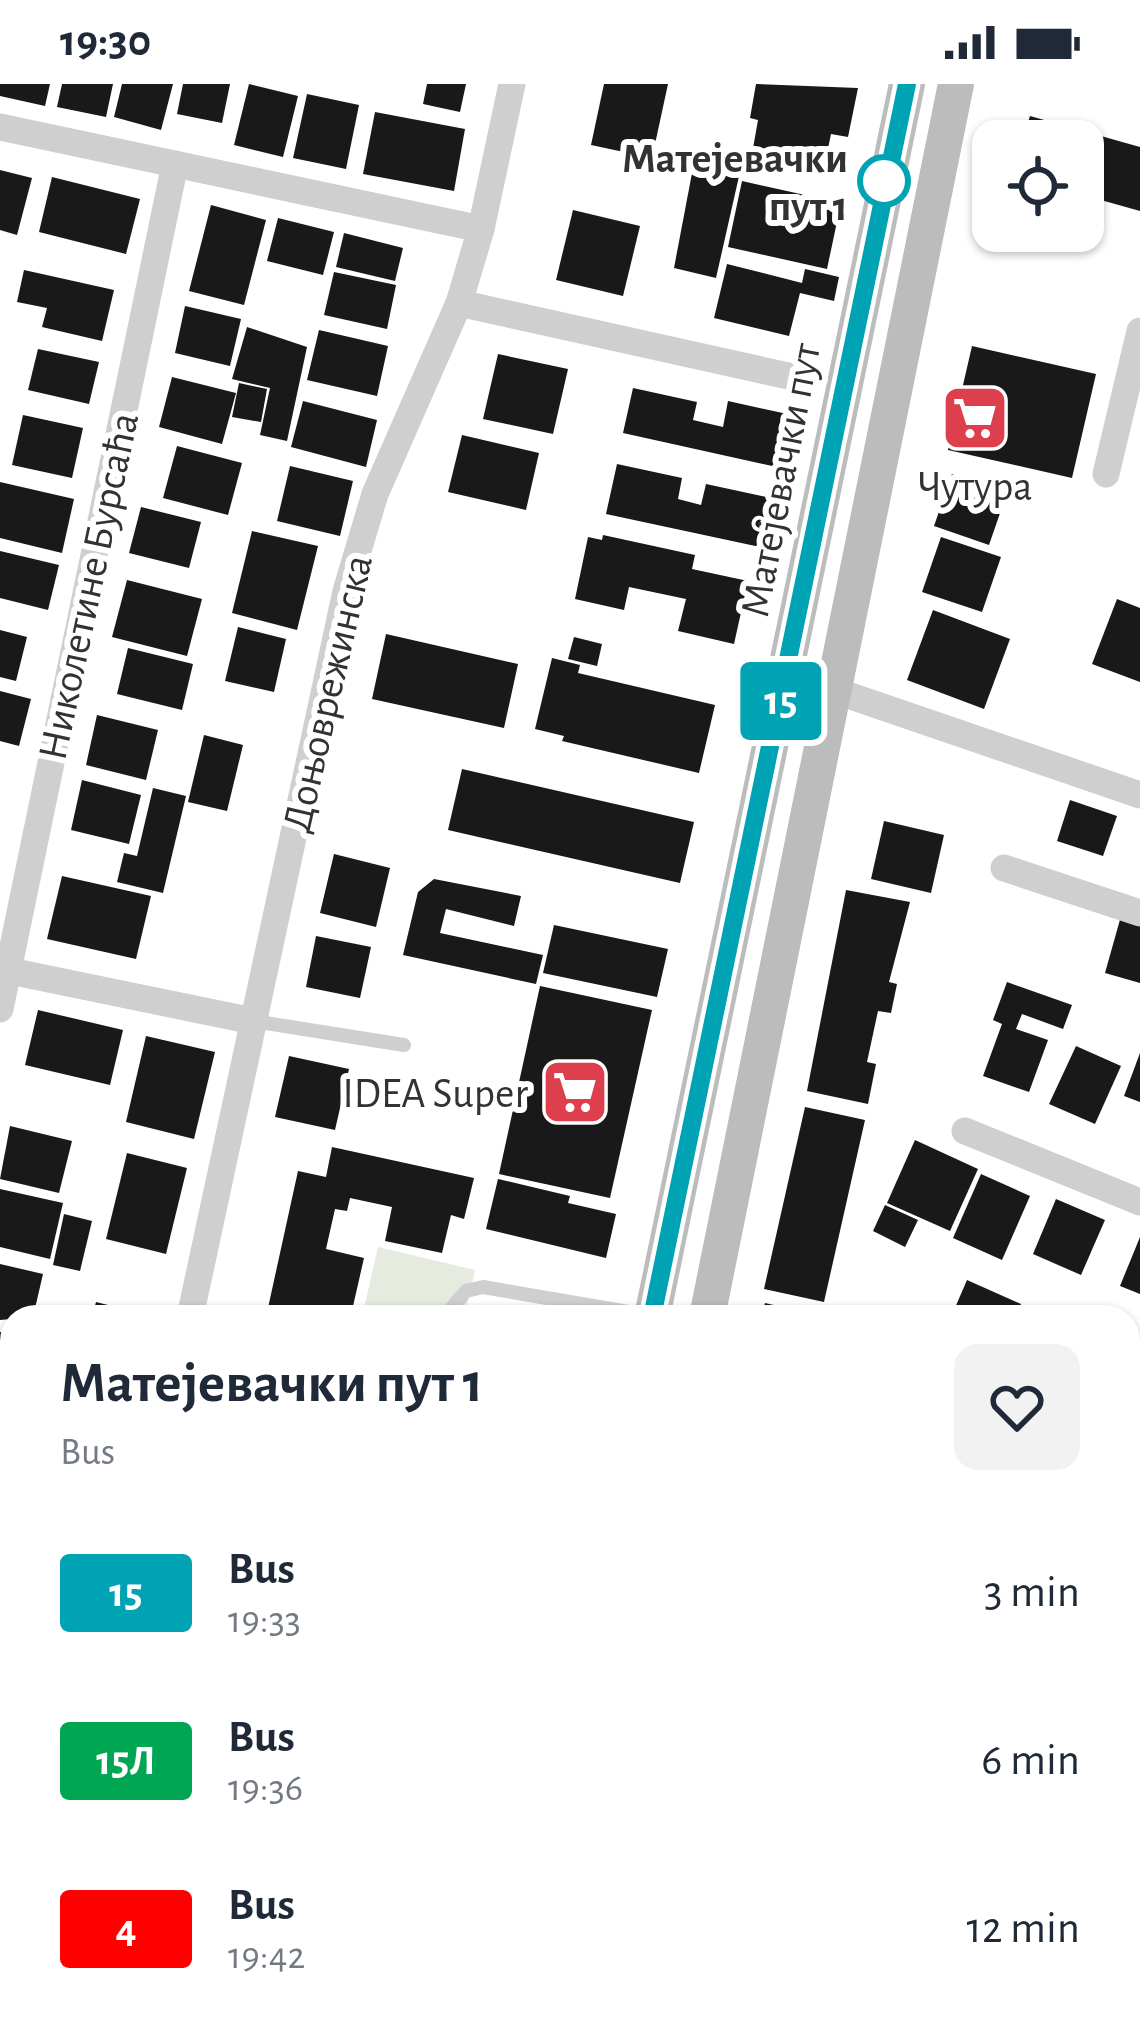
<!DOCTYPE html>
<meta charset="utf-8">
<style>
:root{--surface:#fff;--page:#f2f2f3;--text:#1f2937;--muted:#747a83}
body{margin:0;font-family:"Alegreya Sans",sans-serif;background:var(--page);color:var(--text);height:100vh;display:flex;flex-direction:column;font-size:45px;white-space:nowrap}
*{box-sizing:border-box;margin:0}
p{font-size:39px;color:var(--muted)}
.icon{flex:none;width:66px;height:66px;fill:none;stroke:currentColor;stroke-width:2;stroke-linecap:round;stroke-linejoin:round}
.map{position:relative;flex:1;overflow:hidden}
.side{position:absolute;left:0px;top:1221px;width:1140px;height:732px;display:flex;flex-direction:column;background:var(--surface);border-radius:36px 36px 0 0;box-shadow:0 3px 9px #0004}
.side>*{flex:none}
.badge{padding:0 24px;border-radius:9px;font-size:42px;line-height:78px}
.controls{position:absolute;left:972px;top:36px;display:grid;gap:24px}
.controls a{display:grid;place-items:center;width:132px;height:132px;border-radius:24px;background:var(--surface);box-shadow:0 3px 9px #0004;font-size:60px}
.map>.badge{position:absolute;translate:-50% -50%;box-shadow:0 0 0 6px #fff}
.round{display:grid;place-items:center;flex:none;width:126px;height:126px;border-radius:24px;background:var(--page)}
.headline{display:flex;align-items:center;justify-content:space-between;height:204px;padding:0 60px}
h1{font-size:57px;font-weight:600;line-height:90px}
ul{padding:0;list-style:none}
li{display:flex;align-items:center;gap:36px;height:168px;padding:0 60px}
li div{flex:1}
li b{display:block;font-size:45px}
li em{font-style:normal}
li .badge{min-width:132px;font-weight:700;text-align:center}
.status{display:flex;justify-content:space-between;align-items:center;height:84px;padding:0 60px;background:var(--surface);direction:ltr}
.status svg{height:33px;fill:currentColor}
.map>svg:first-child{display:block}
.green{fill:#e5ebde}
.building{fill:#191919}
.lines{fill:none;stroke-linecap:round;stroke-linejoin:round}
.lane{stroke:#cfcfcf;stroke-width:14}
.street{stroke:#cfcfcf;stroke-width:27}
.secondary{stroke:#bcbcbc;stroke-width:36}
.line-casing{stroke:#fff;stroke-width:27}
.line{stroke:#00a3b4;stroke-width:18}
.stop-dot{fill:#fff;stroke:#00a3b4;stroke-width:6}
.labels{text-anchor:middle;stroke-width:12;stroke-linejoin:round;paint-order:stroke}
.stop-label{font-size:42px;font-weight:bold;fill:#323232;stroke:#fff;text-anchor:end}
.street-label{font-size:42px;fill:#323232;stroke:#fff}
.poi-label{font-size:42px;fill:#323232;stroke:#fff}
</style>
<div class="status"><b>19:30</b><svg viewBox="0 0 49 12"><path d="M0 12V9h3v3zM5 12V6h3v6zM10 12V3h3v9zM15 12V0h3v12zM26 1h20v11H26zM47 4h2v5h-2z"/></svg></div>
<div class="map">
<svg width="1140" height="1953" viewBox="0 0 1140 1953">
<rect width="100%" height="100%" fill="#fff"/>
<!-- green -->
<g class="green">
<path d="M378,1163L475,1186L464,1233H362Z"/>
<path d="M60,1941H205L202,1953H58Z"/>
</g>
<!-- building -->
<g class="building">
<path d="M0,0H50L45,22L0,12Z"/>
<path d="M62,0H113L106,33L57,23Z"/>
<path d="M122,0H173L161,46L114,33Z"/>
<path d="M183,0H230L222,39L177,30Z"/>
<path d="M249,0L298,12L283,73L234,61Z"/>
<path d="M427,0H466L460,28L423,20Z"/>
<path d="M604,0H668L652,74L591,61Z"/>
<path d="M756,0L858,4L848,53L831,50L824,84L752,70L758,36L750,34Z"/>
<path d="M307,10L359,21L346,85L293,74Z"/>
<path d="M375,28L465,45L454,107L363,90Z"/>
<path d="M1030,32L1140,63V127L1083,111V57H1022Z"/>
<path d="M696,68L742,79L716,194L674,184Z"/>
<path d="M0,86L32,94L17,151L0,146Z"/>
<path d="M52,93L140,115L126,170L39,148Z"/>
<path d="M742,97L841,119L827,185L728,163Z"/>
<path d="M211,121L266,136L244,221L189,207Z"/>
<path d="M573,126L640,142L623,212L556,196Z"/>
<path d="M278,134L334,148L323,191L267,177Z"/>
<path d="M344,149L403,164L395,197L336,183Z"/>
<path d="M727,180L802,199L805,185L839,193L834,217L800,209L789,252L714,234Z"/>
<path d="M24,186L114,206L102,257L42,243L47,224L17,218Z"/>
<path d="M334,188L396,201L387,245L324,231Z"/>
<path d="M185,222L241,235L230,282L175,269Z"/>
<path d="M247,243L307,263L287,357L260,351L270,304L232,295Z"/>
<path d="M319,246L388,262L377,312L307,296Z"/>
<path d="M972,262L1096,290L1072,394L948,366Z"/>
<path d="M38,265L99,278L89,320L28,306Z"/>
<path d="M498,270L568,285L553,350L483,335Z"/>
<path d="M172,293L236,309L222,360L159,343Z"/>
<path d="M239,299L267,305L261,338L232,333Z"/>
<path d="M633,304L697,318L693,336L723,343L728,317L792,331L781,384L623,349Z"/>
<path d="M303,317L377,336L366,383L291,363Z"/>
<path d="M23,331L83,344L72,394L12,381Z"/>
<path d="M462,351L539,369L526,426L448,408Z"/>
<path d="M177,362L242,379L228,431L163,414Z"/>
<path d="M617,380L682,394L678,415L701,421L706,400L771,414L760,463L606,430Z"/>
<path d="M290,382L353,397L340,452L277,437Z"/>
<path d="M952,390L1007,409L989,461L934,442Z"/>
<path d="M0,398L74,415L62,469L0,454Z"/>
<path d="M141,423L201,438L189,484L129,469Z"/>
<path d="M252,447L318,462L297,546L232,529Z"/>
<path d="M603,451L695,471L692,485L748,497L734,560L678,547L686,515L629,503L624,526L575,515L588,453L602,456Z"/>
<path d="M941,453L1001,473L982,528L922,508Z"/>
<path d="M0,467L59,481L48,526L0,514Z"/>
<path d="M127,496L202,515L187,572L112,553Z"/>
<path d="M1117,515L1140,524V598L1092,580Z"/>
<path d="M933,526L1010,555L984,625L907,596Z"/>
<path d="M238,543L286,555L274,608L225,597Z"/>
<path d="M0,546L27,553L16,597L0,593Z"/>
<path d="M386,550L518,580L504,644L372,615Z"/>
<path d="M574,553L602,560L597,582L568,575Z"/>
<path d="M128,564L193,580L182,626L117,610Z"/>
<path d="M552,574L580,581L578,589L715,621L699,689L562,657L564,652L535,645Z"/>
<path d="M0,607L31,615L19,662L0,657Z"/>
<path d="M97,631L158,646L146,696L86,681Z"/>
<path d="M204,651L243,661L227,727L188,718Z"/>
<path d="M462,685L694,738L680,799L448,746Z"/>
<path d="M82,696L141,711L129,760L71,746Z"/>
<path d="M153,704L186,712L163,809L117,798L124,769L137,772Z"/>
<path d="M1070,716L1117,732L1103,772L1057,757Z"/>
<path d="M884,737L944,751L931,809L871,795Z"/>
<path d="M334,770L390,784L376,843L320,829Z"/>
<path d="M62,792L151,812L136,875L47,855Z"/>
<path d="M434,795L521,812L514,842L446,825L440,849L543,871L536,900L403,871L418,808Z"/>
<path d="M846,806L910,818L889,898L897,900L891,929L878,927L867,978L876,980L868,1020L807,1007Z"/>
<path d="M1121,832L1140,838V899L1105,889Z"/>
<path d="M554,841L668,865L657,913L543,889Z"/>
<path d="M316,852L371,863L360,914L306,903Z"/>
<path d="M1007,898L1072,921L1063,945L1022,930L1016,945L1048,956L1029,1008L983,992L1002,940L993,936Z"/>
<path d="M540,902L652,926L610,1114L499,1090Z"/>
<path d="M38,926L123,946L110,1001L25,981Z"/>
<path d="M146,952L215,968L194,1055L126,1038Z"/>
<path d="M1076,962L1121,982L1095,1040L1049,1020Z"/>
<path d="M1140,969V1018L1124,1012Z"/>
<path d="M289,972L349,985L335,1046L275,1033Z"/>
<path d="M805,1023L865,1036L824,1218L764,1205Z"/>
<path d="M10,1042L72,1057L59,1109L0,1095Z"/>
<path d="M915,1056L978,1085L950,1147L887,1119Z"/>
<path d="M332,1063L474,1094L464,1135L451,1131L442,1169L385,1157L392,1123L350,1114L347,1127L335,1125L326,1165L364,1174L351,1231L315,1223L313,1233H266L298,1087L326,1093Z"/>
<path d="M127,1069L187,1084L166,1170L106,1155Z"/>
<path d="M981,1090L1030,1112L1002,1176L953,1154Z"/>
<path d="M498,1095L570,1112L568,1119L616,1130L606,1174L486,1145Z"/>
<path d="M0,1105L63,1119L50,1175L0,1163Z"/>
<path d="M1056,1115L1105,1136L1081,1191L1033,1170Z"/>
<path d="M885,1121L918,1136L905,1163L873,1147Z"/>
<path d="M64,1130L92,1137L80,1187L53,1181Z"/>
<path d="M1140,1153V1210L1120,1202Z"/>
<path d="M0,1180L43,1190L33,1233L0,1236Z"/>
<path d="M967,1196L1021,1220L1015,1233H951Z"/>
<path d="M96,1218L148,1231V1233H92Z"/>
<path d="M765,1219L817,1231V1233H761Z"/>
<path d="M0,1248L12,1251V1302L0,1299Z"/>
<path d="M1137,1269L1140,1270V1322L1128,1317V1289Z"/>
<path d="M0,1314L12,1317V1371L0,1368Z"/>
<path d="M0,1473L12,1475V1523L0,1520Z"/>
<path d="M1140,1555V1636L1128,1631V1584Z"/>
<path d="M10,1615H12V1715L0,1712V1657Z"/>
<path d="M1140,1657V1731L1128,1726V1687Z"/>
<path d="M0,1722L12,1724V1775L0,1773Z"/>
<path d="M1128,1831L1140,1836V1877L1128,1872Z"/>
<path d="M270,1941H355L353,1953H267Z"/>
<path d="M609,1941H667L664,1953H606Z"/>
<path d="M772,1941H840L837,1953H776L769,1951Z"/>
<path d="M1017,1941H1074L1102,1953H1012Z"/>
</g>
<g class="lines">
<!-- lane -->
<g class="lane">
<path d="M253,937L404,961"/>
<path d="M444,1233L466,1207L483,1203L652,1232"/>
</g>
<!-- street -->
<g class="street">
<path d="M0,43L481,145"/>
<path d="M459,219L797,294"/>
<path d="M1106,390L1140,247"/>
<path d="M836,607L1140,711"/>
<path d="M1004,784L1140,829"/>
<path d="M0,885L253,937"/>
<path d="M0,925L175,80"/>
<path d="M965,1047L1140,1118"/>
<path d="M190,1233L346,507L375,410L459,219L481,145L512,0"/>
<path d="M1128,1386L1140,1391"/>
<path d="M0,1806L12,1809"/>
<path d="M756,1953L760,1941"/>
<path d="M870,1953L874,1941"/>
</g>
<!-- secondary -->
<g class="secondary">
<path d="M652,1233L907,0"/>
<path d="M707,1233L956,0"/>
<path d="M500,1953L503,1941"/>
<path d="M557,1953L559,1941"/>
</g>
</g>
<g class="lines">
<defs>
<path id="line" d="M652,1233L907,0"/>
</defs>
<!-- line casing -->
<use href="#line" class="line-casing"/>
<!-- line -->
<use href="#line" class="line"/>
</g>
<!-- icons -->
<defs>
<symbol id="supermarket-square" viewBox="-11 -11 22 22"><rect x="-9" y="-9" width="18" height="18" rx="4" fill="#de3f4d" stroke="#fff"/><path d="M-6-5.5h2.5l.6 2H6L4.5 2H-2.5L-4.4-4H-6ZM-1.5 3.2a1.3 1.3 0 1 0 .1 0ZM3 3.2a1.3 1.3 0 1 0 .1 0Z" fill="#fff"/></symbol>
</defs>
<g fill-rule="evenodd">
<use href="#supermarket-square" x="937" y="296" width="76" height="76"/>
<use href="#supermarket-square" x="537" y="970" width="76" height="76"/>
</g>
<!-- markers -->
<circle class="stop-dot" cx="884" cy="97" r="24"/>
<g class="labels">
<!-- stop labels -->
<g class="stop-label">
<text x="848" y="88">Матејевачки<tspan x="848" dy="48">пут 1</tspan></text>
</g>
<!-- street labels -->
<g class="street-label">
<text transform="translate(779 396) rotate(-79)" y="15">Матејевачки пут</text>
<text transform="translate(87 502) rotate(-78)" y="15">Николетине Бурсаћа</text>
<text transform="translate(326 609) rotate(-77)" y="15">Доњоврежинска</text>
</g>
<!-- poi labels -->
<g class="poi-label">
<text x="975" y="416">Чутура</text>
<text x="528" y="1023" text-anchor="end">IDEA Super</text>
</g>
</g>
</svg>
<div class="controls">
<a><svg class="icon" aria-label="locate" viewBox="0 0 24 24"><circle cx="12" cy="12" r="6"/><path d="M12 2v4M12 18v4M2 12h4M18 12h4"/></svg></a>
</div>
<b class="badge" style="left:781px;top:617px;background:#00a3b4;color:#fff">15</b>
<section class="side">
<div class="headline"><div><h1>Матејевачки пут 1</h1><p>Bus</p></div><a class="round"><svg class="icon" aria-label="heart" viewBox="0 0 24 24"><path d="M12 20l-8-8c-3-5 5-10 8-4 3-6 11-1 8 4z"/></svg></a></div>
<ul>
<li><span class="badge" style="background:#00a3b4;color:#fff">15</span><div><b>Bus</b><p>19:33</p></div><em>3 min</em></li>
<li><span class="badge" style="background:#00a651;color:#fff">15Л</span><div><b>Bus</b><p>19:36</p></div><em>6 min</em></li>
<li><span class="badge" style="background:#f00;color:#fff">4</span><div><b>Bus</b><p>19:42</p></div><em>12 min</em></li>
</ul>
</section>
</div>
